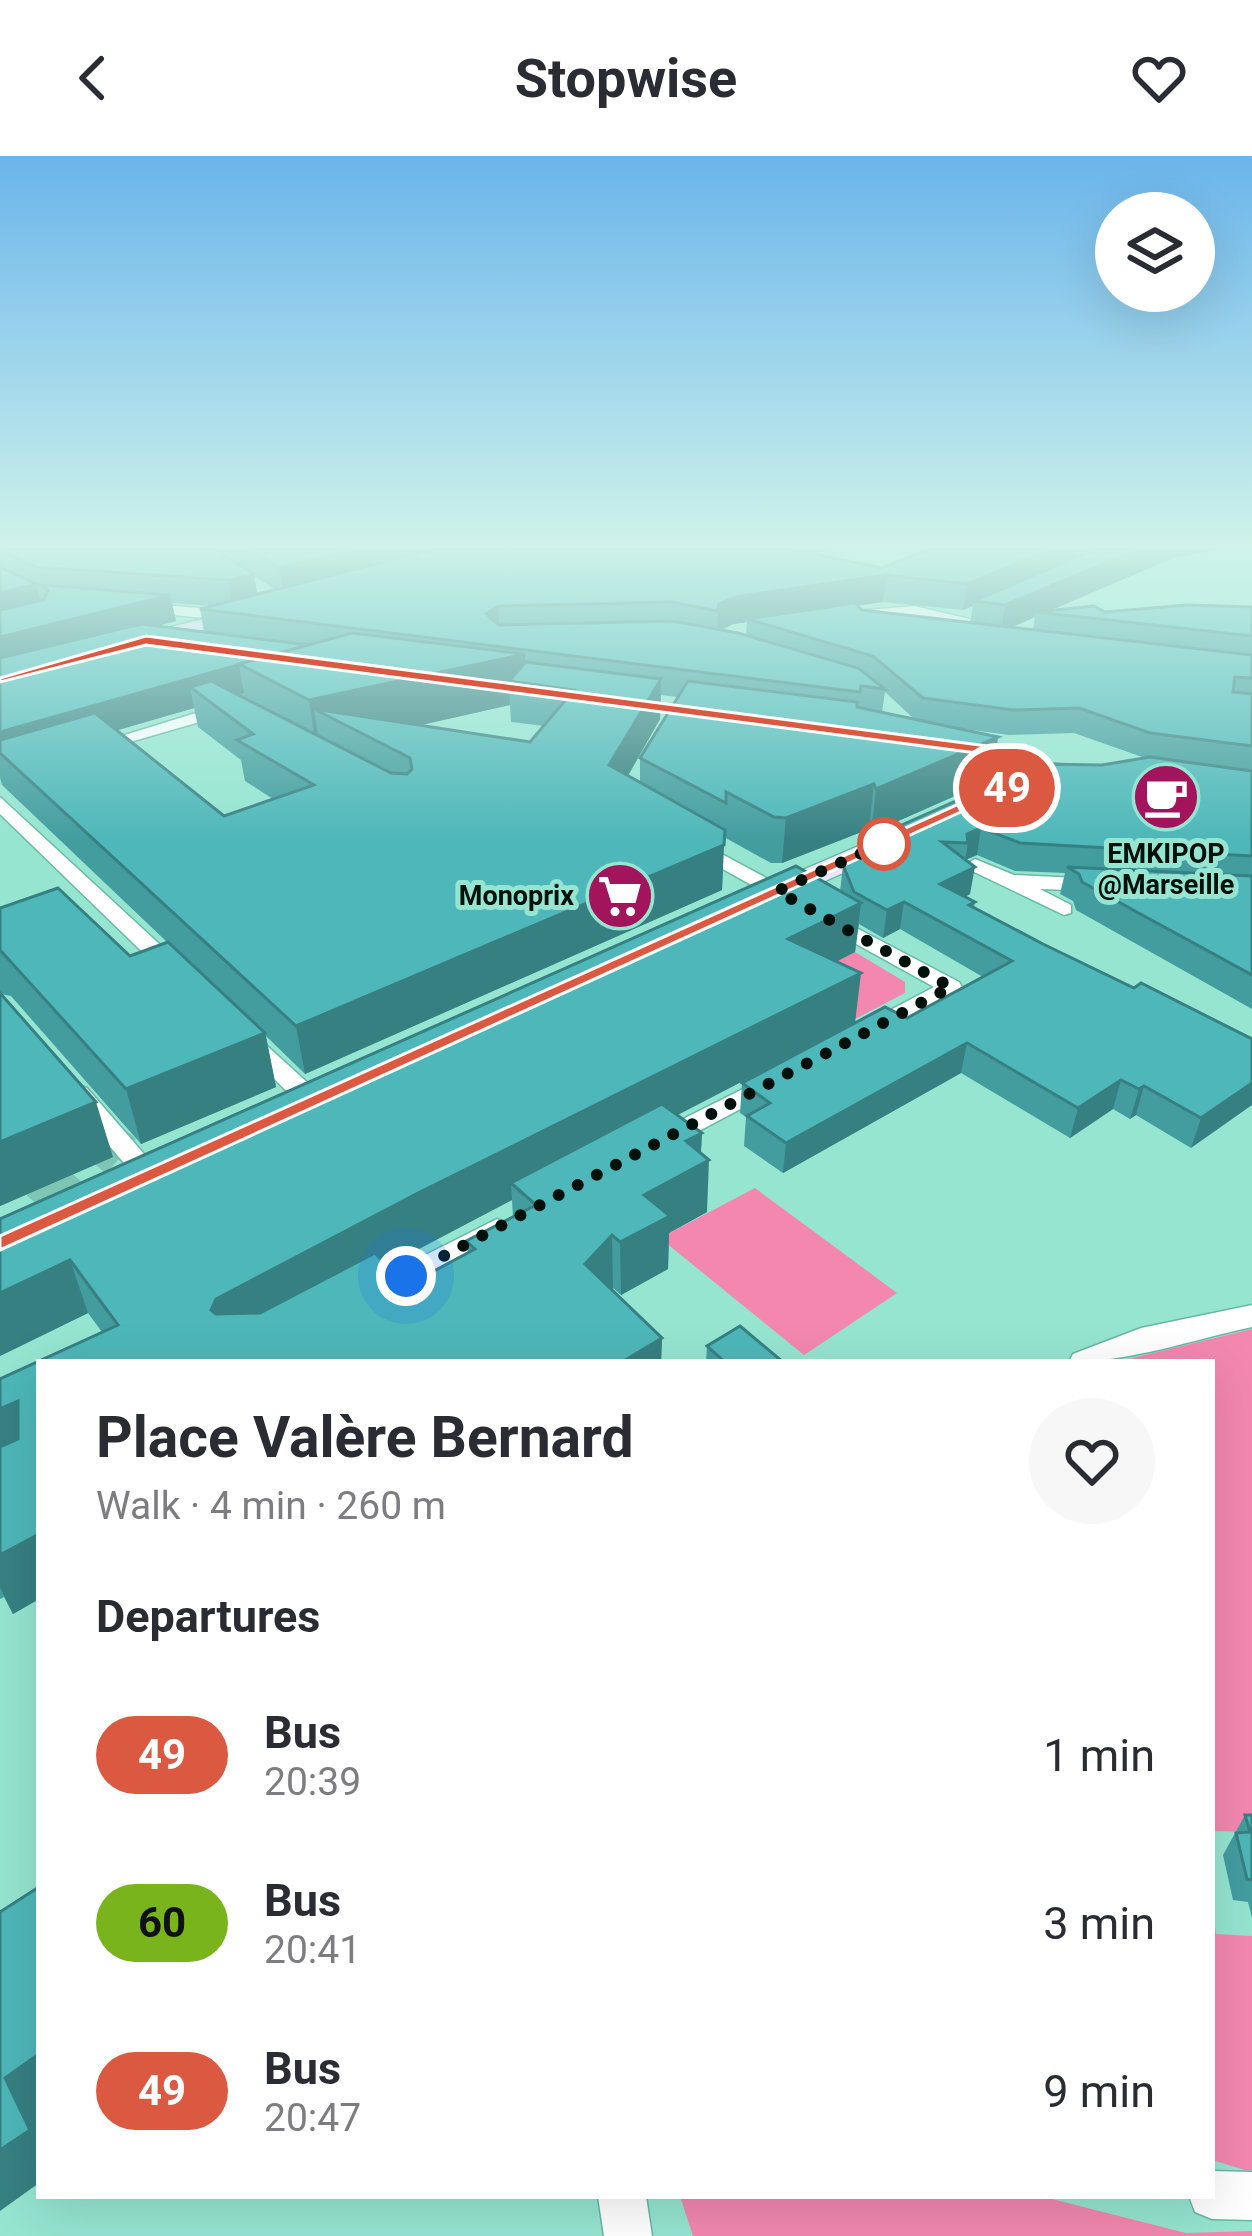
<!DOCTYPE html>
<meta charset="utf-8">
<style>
:root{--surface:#fff;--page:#f7f7f7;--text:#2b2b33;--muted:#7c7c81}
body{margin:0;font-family:Roboto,sans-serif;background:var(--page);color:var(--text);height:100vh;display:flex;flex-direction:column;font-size:45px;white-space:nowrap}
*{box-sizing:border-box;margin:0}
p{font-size:39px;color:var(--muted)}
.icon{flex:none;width:66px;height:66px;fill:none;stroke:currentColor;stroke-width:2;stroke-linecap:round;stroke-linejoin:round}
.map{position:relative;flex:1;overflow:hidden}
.panel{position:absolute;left:36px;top:1203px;width:1179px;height:840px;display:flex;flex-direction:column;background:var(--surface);border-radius:0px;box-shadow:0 12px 48px #0002}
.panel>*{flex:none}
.badge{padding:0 24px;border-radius:39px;font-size:42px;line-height:78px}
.buttons{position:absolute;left:1095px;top:36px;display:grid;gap:24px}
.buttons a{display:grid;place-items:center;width:120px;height:120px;border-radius:50%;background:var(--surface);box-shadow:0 12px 48px #0002;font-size:60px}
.you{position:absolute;width:60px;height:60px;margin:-30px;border:9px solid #fff;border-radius:50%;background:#1a73e8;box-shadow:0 0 0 18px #1a73e833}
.map>.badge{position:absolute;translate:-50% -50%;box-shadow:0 0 0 6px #fff}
h2{padding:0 60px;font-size:45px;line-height:108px}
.round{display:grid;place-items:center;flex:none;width:126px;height:126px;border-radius:63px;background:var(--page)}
.summary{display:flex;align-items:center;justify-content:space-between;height:204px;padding:0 60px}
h1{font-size:57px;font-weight:700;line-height:90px}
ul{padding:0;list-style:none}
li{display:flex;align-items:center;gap:36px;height:168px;padding:0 60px}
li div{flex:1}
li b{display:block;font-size:45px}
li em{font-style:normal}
li .badge{min-width:132px;font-weight:700;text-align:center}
header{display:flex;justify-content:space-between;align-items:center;height:156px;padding:0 60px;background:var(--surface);font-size:54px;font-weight:700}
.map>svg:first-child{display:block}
.green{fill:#f387b0}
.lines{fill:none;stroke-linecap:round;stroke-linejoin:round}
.highway-tunnel{stroke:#7fc5b3;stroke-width:46;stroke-dasharray:46 22;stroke-linecap:butt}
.street-casing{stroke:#68b8a5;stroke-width:3}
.secondary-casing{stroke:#68b8a5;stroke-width:3}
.street{fill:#fff;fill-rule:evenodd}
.secondary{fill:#ece6fc;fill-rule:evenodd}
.wall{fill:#439d9f;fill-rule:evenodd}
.shaded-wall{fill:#378082}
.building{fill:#4eb7b9;stroke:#378082;stroke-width:3}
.line{fill:#dc5941;stroke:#fff;stroke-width:3}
.walk{stroke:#00110c;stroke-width:12;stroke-dasharray:0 21.6}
.stop-dot{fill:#fff;stroke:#dc5941;stroke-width:6}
.labels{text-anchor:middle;stroke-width:10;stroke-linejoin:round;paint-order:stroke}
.far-poi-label{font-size:27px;font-weight:bold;fill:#00110c;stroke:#95e5d1}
</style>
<header><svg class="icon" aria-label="back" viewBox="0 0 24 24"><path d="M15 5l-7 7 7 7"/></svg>Stopwise<svg class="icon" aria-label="heart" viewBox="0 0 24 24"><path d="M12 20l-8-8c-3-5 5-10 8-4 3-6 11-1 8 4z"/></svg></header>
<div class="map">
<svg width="1252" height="2080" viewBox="0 0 1252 2080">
<rect width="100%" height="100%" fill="#95e5d1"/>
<!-- green -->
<g class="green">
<path d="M855,796L905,826V837L851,865L815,816Z"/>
<path d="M755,1032L897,1137L804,1199L660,1082Z"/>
<path d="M1252,1173V1676L1212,1675V1206H1116Z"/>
<path d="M1212,1751L1216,1778L1252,1780V2014L1248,2015L1212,2004Z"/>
<path d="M680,2040H1040L1186,2077L1252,2075V2080H693Z"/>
</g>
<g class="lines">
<!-- highway-tunnel -->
<path class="highway-tunnel" d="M0,1106L165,914"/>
<defs>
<g id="street">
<path d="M137,447L236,455L244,460L236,465L132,455V449Z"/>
<path d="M914,450L974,464L966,469L914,460L845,466L837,461L845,456Z"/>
<path d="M228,547L234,548V556L92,597L83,592Z"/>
<path d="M0,641L182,809V819H166L0,658Z"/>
<path d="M692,682L796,738L799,742L789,748L782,746L685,692V684Z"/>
<path d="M975,703L1014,719L1098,723L1108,729L1098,735L1040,733L1071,749V757L1064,759L968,713L965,709Z"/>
<path d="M828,757L959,826L962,831L878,879H862L858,874L862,869L934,831L820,768L817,763Z"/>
<path d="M245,875L253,877L321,939L325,945L321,951H303L237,887L233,882Z"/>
<path d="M773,918L782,921L785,926L782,931L667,992H649L645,986L649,980Z"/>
<path d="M78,929L87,932L157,1013L161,1019L157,1025H139L69,942L66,937Z"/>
<path d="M497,1063L511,1072L507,1079L382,1145H362L358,1138L362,1131Z"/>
<path d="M1252,1149V1171C1191,1184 1130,1206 1069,1206L1073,1198L1141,1172Z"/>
<path d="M1212,2015L1252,2016V2064L1212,2063L1195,2056L1189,2040H1212Z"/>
<path d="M598,2040H646L652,2080H604Z"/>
</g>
<g id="secondary">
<path d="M252,451L263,458L260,463L134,494L123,487L126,482Z"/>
<path d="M942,580L1005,589L1050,607L1092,612L1096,618C1072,642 1026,611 999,604C977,598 954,599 933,593L929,588L933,583Z"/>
<path d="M931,659L941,661L945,667L941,673L776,747H754L750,741L754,735Z"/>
</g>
</defs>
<!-- street casing -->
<use href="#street" class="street-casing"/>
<!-- secondary casing -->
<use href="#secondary" class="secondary-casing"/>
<!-- street -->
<use href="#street" class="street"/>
<!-- secondary -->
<use href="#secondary" class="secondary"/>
</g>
<!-- wall -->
<g class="wall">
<path d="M0,393H834L820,397L819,399L882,412L1173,402L1049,455L1105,456L1252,451V853L1076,754L1073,745L1060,738L1065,717L1015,715L977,699L965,704L970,738L965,741L975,746L974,752L1043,788L1134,832L1252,883L1191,992L1136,959L1130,963L1113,953L1070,982L961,917L783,1017L744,990L746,961L740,957L742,927L839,875L678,959L702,977L701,997L707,1056L669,1077L668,1113L621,1139L613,1132L612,1133L662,1182L661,1206H39V1443L13,1458L4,1441L0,1443V1223L102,1176L88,1157L0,1200V1063L840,736L843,709L884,688L886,676L1102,609L1145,602L1074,577L1009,579L957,572L998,581L991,624L871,677L869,673L782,707H771L724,681L722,734L305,918L266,880L276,931L141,988L11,840L1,838L113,1001L0,1050V752L130,800L167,786L2,629L0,622ZM254,420L276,434L257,439ZM883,446L963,454L973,450L970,467L862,454L857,449ZM172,447L214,450L200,453L204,476L157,470L176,465ZM1035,461L1033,474L1011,471L1026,465ZM747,466L746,479L721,474L733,468ZM885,536L897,547L914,563L882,556ZM661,539L677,541L640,602V627L628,620L660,563ZM510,549L511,566L544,570L530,586L420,569ZM194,552L198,571L241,604L245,625L273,643L224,660L116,574ZM859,768L883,782L900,773L983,821L907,862L855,867L836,806L855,796ZM512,1044L513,1061L466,1085L468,1097L406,1130L387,1110Z"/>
<path d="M707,1190L783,1206H706Z"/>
<path d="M1245,1659H1252V1762L1248,1746L1233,1744L1223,1699Z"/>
</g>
<!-- shaded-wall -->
<g class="shaded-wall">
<path d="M355,393H448L283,438L279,412Z"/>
<path d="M774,393H834L820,397L819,401Z"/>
<path d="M1051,393H1106L974,445L973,450L963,454L967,428Z"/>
<path d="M1139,393H1219L1173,402L1044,457L1036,456L1035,461L1001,476L1005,449Z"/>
<path d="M254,418L258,444L232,451L228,424Z"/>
<path d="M886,419L883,446L754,465L747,463V466L733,468L718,475L716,482L719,448L735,441Z"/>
<path d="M36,428L43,455L0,465V437Z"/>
<path d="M170,439L176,465L0,510V480Z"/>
<path d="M498,450L500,478L486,458Z"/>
<path d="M525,498L526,528L509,525L510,549L368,581L314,553L320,592H316L309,544Z"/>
<path d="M239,509L244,537L211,547L190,531L194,552L9,606L0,597V576Z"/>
<path d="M661,523L660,563L609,652V609Z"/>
<path d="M998,581L991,624L871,677L876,633Z"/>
<path d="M874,628L869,673L782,707L786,662Z"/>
<path d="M981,672L977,699L965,704L968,687L967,678Z"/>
<path d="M724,689L722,734L305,918L296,870Z"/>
<path d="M975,711L970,738L935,756L940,728Z"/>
<path d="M904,746L900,773L883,782L887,754Z"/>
<path d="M861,747L855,796L784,832L788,783Z"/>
<path d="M861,817L855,867L524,1038L511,1027L512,1044L424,1090L230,1196L211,1154L216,1143L418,1037Z"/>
<path d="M265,877L276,931L141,988L126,933Z"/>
<path d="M967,887L961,917L783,1017L786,987Z"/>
<path d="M1121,924L1113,953L1070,982L1078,952Z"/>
<path d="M1252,927V949L1191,992L1201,962Z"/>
<path d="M1144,930L1136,959L1130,963L1139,933Z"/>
<path d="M96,946L113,1001L0,1050V986Z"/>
<path d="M702,977L700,1008L709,1004L707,1056L669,1077L668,1113L621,1139L620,1086L644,1039L686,985Z"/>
<path d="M612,1079L613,1132L586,1160L585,1108Z"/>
<path d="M70,1104L88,1157L0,1200V1137Z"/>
<path d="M662,1182L661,1206H622Z"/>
<path d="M18,1245L39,1295L0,1318V1253Z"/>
<path d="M39,1378V1443L13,1458L0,1431V1399Z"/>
<path d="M39,1898V2027L0,2055V1994L5,1922Z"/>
</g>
<!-- building -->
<g class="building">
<path d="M0,393H214L254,418L228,424L36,411Z"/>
<path d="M249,393H355L279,412Z"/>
<path d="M434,393H790L882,412L928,393H1051L967,428L886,419L735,441L719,448L717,455L673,446L498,450L486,458L499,469L673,465L738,477L858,512L885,533L861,530L860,536L200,453Z"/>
<path d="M1095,393H1139L1005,449L974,445Z"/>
<path d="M0,411L36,428L0,437Z"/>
<path d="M41,429L170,439L0,481V454L44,444L48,434Z"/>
<path d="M855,447L862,454L1252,499V522L1235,521L1233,536L1252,538V590L1150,577L1079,552L1013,554L923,542L873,500L747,463Z"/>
<path d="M1187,449L1252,451V480L1036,456L1094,450L1105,456Z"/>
<path d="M141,468L308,489L0,576V502Z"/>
<path d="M352,477L525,498L309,544L239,508Z"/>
<path d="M526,506L661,523L609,609L725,674L724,689L296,870L0,597V584L95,557L224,660L314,629L237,584L253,578L190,531L211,525L391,617L407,618L412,613L410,602L314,553L530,586L574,534L509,525Z"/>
<path d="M688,525L857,546V551L998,581L876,633L874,628L786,662L774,661L726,636V647L640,602Z"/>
<path d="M1150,601L1252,615V700L1020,687L981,672L967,678L968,687L942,686L975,711L940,728L975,746L969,749L1043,788L1134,832L1141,827L1252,883V927L1201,962L1144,930L1139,933L1121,924L1078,952L967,887L786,987L747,960L770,947L742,927L885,851L907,862L1012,805L904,746L887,754L854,736L843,709L890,685L886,676L1039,608L1102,609Z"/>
<path d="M796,710L861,747L788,783L861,817L418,1037L216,1143L211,1154L216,1158L260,1157L375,1097L406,1130L475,1093L466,1085L536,1049L511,1027L662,948L702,977L686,985L709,1004L644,1039L670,1060L620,1086L612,1079L585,1108L662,1182L622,1206H39V1378L0,1399V1291L18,1283V1245L0,1253V1223L118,1169L70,1104L0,1137V1063Z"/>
<path d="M1067,711L1252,720V819L1082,726L1079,718Z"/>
<path d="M58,732L130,800L168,786L265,877L126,933L0,794V752Z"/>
<path d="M0,837L96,946L0,986Z"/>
<path d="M740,1170L783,1206H725L707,1190Z"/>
<path d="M1245,1659H1252V1724L1247,1723L1236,1677L1250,1676Z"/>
<path d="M39,1731V1898L5,1922L30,1974L0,1994V1756Z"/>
</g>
<!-- sky -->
<linearGradient id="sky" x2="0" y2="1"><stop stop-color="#6ab5ec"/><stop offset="0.57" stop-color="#cff3ea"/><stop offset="1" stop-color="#cff3ea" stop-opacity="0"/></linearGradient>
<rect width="1252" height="684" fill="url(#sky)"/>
<!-- line -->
<path class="line" d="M146,480L995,591L1053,614L0,1094V1080L1032,615L992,599L146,489L0,526V522Z"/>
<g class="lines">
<!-- walk -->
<path class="walk" d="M406,1120L951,831L777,735L896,682L884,688"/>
</g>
<!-- icons -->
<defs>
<symbol id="cafe-disc" viewBox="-11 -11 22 22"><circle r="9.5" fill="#a2155d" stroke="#95e5d1"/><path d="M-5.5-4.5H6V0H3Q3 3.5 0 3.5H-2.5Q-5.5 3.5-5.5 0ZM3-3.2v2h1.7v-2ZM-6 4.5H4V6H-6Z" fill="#fff"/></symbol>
<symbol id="supermarket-disc" viewBox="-11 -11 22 22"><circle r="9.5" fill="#a2155d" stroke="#95e5d1"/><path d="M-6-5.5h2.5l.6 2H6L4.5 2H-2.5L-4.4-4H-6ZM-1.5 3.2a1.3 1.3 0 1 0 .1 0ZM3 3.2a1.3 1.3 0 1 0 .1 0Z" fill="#fff"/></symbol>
</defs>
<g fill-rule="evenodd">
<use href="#cafe-disc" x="1128" y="603" width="76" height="76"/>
<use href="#supermarket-disc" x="582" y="702" width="76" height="76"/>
</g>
<!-- markers -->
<circle class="stop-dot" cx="884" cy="688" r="24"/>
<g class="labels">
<!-- far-poi labels -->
<g class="far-poi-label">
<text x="1166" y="707">EMKIPOP<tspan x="1166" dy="31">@Marseille</tspan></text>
<text x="574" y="749" text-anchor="end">Monoprix</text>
</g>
</g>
</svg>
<div class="buttons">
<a><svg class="icon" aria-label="layers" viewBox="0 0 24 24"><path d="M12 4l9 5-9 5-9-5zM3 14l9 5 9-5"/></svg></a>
</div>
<div class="you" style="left:406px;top:1120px"></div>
<b class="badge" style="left:1007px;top:632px;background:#dc5941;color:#fff">49</b>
<section class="panel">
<div class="summary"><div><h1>Place Valère Bernard</h1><p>Walk · 4 min · 260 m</p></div><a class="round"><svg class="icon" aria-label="heart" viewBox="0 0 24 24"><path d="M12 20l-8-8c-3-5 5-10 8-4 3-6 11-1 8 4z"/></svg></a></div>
<h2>Departures</h2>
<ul>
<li><span class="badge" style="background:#dc5941;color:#fff">49</span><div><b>Bus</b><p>20:39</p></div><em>1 min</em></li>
<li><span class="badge" style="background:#7ab41d;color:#111">60</span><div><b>Bus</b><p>20:41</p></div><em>3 min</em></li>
<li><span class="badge" style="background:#dc5941;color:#fff">49</span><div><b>Bus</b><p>20:47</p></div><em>9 min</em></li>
</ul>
</section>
</div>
